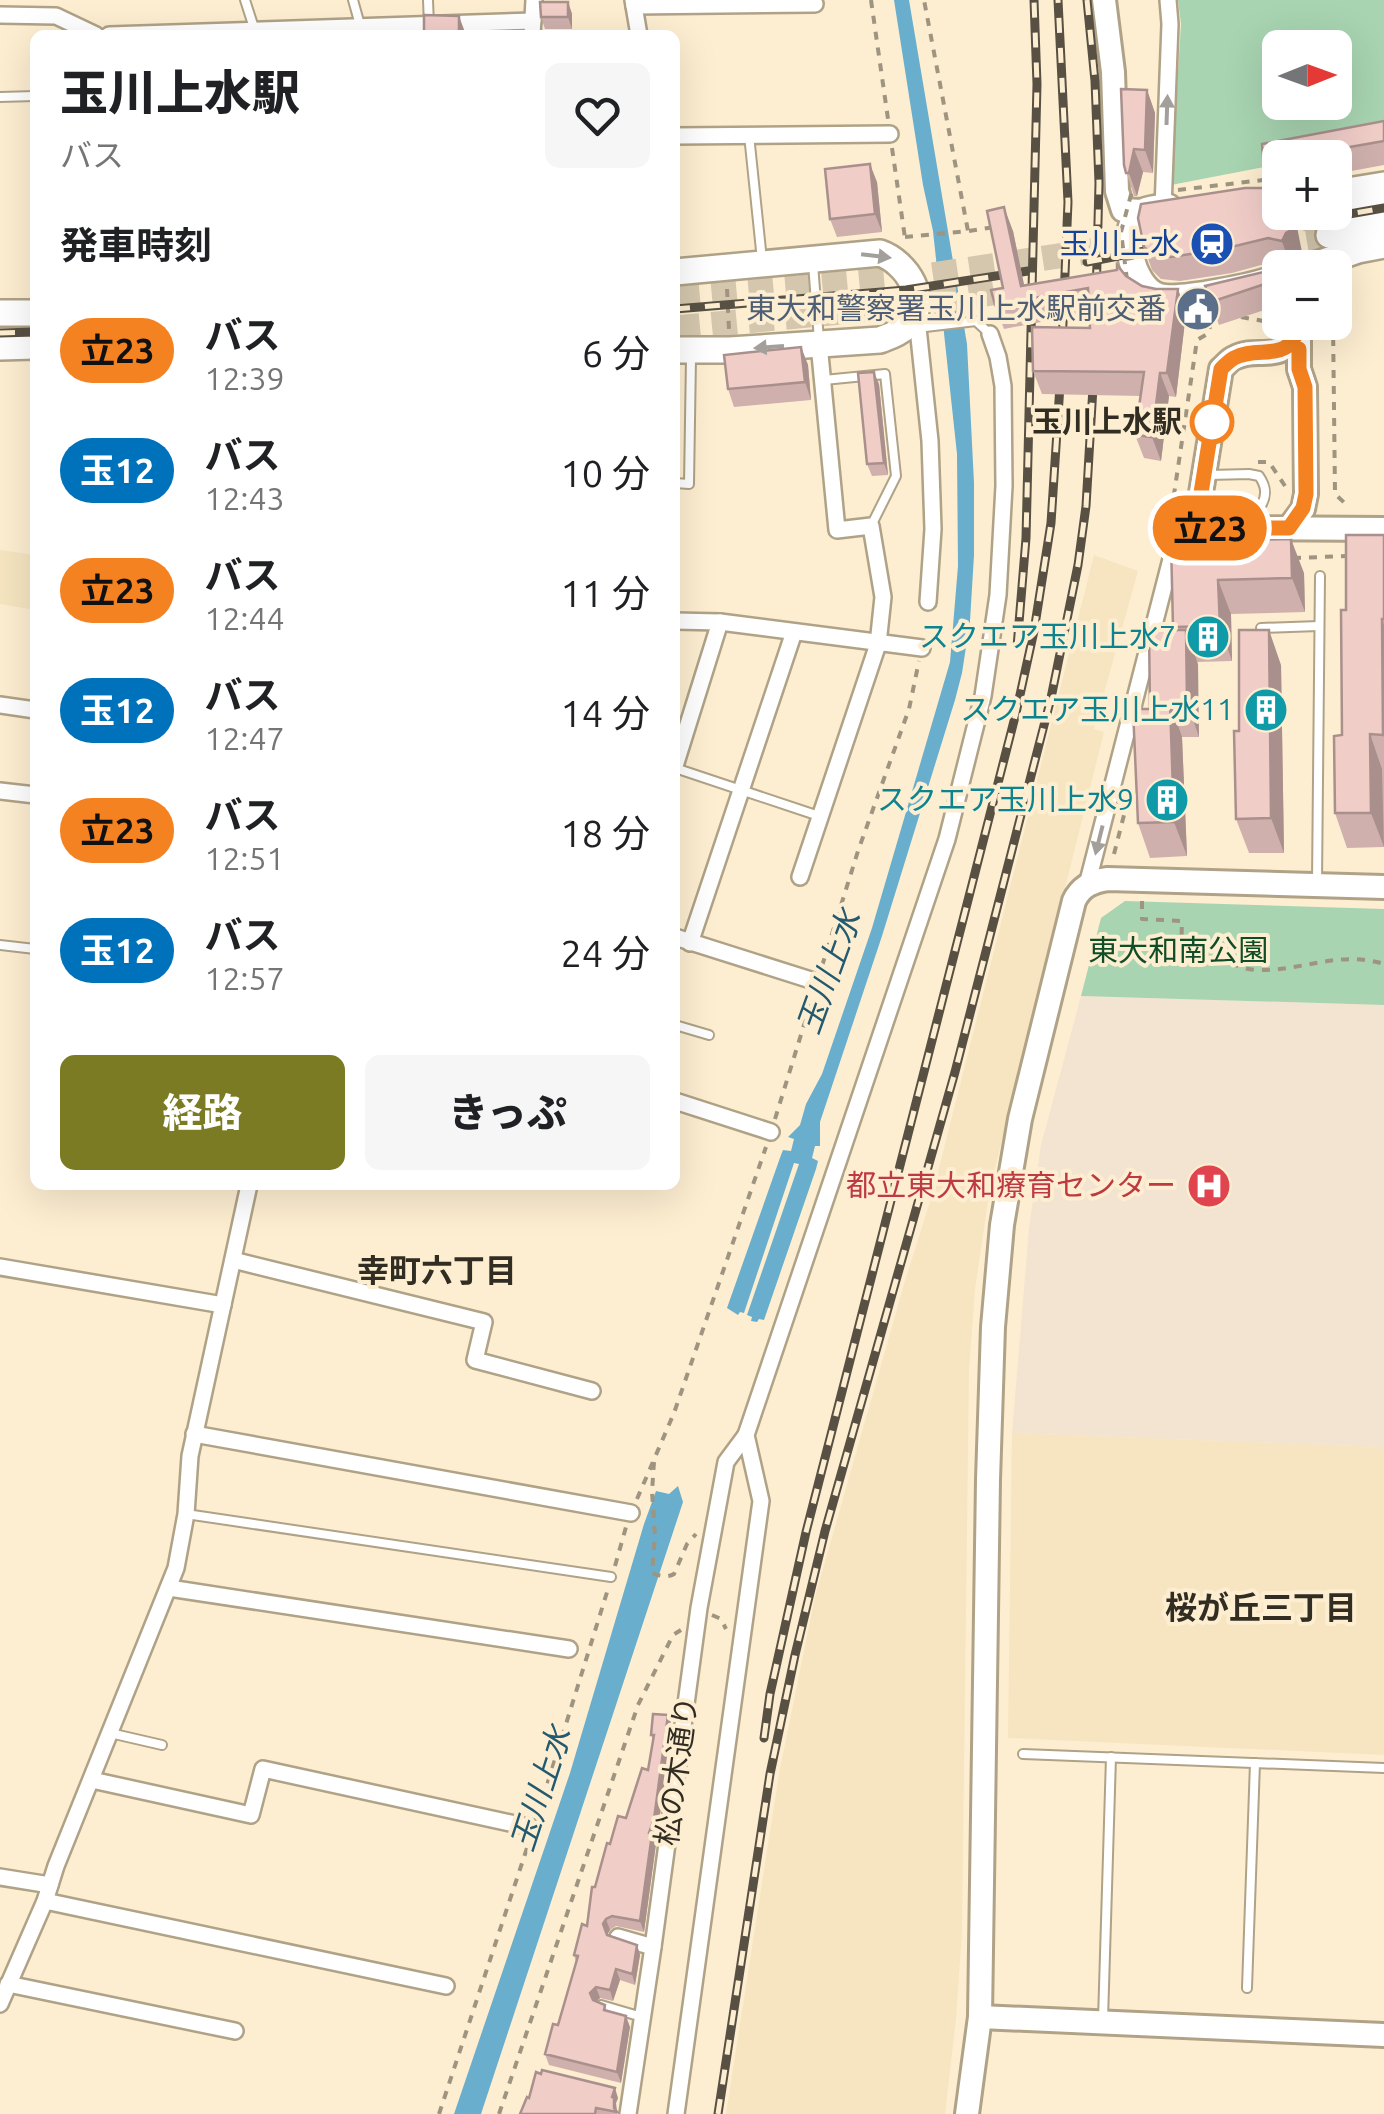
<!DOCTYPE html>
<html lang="ja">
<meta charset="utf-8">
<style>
:root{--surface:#fff;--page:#f6f6f6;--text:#202124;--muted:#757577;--accent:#7a7b23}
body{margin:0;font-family:Ubuntu,"Noto Sans JP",sans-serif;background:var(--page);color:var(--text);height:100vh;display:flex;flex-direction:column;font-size:38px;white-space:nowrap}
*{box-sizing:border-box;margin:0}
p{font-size:32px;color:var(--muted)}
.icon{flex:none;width:55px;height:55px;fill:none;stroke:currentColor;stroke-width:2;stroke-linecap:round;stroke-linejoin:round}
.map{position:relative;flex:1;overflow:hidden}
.panel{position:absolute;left:30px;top:30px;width:650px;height:1160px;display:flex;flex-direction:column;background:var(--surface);border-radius:15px;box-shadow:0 10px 40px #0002}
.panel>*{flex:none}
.badge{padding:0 20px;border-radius:32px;font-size:35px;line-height:65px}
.needle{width:65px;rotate:89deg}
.buttons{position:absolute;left:1262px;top:30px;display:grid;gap:20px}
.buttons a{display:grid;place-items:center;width:90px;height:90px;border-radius:15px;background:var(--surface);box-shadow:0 10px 40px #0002;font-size:50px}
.map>.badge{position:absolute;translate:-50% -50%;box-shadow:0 0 0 5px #fff}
h2{padding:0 30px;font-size:38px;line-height:90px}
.round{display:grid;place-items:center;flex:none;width:105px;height:105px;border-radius:15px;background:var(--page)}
.head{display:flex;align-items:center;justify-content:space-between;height:170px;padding:0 30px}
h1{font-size:48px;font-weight:800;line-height:75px}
.button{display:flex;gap:20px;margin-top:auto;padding:20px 30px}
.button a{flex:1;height:115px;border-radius:15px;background:var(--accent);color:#fff;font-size:40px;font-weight:800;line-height:115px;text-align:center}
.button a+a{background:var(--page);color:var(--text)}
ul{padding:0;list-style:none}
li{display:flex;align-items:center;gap:30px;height:120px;padding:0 30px}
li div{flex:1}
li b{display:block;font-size:38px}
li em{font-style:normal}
li .badge{min-width:110px;font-weight:700;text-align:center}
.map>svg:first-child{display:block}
.built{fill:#f6e5c0}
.medical{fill:#f2e4d1}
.green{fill:#a8d4b1;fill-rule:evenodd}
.water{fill:#69aecc}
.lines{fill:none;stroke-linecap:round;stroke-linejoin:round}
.primary-tunnel{stroke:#d4c7ae;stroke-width:25;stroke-dasharray:25 12;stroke-linecap:butt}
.lane-casing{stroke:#afa286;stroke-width:12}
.street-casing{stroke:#afa286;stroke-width:20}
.secondary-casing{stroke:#afa286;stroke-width:28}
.primary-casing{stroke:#afa286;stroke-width:30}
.path{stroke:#9e947f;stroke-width:4;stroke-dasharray:8 8;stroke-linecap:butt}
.lane{stroke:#fff;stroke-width:8}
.street{stroke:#fff;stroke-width:15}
.secondary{stroke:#fff;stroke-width:22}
.primary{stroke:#fff;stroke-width:25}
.rail-casing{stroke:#585143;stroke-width:9}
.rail{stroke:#fdeed1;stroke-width:5;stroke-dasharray:15;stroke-linecap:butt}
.path-bridge{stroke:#9e947f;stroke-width:4;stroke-dasharray:8 8;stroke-linecap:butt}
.wall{fill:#cfb0ac}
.shaded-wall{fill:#a9908c}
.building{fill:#f1cdc8;stroke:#a9908c;stroke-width:2.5}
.oneway{fill:#a3a09c}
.line-casing{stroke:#fff;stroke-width:22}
.line{stroke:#f58220;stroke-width:15}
.stop-dot{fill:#fff;stroke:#f58220;stroke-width:5}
.labels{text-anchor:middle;stroke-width:8;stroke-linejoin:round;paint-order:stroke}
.transit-label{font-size:30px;fill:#164399;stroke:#fdeed1;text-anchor:end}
.service-label{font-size:30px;fill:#4e5e75;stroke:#fdeed1;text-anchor:end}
.stop-label{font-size:30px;font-weight:bold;fill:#322d22;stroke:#fdeed1;text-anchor:end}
.culture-label{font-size:30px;fill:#0d838f;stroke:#fdeed1;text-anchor:end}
.park-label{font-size:30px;fill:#0f4d26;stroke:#fdeed1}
.health-label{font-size:30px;fill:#be3a42;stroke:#fdeed1;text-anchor:end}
.street-label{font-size:30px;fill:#322d22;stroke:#fdeed1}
.water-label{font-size:32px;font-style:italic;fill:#235a70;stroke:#fdeed1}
.neighbourhood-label{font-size:32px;font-weight:bold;fill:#322d22;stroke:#fdeed1}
</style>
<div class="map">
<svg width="1384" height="2114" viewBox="0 0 1384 2114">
<rect width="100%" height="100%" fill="#fdeed1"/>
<!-- built -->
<g class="built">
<path d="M0,550L35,555V610L0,604Z"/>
<path d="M1094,555L1138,571L1094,729L1104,732L990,1188L975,1289L969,1370L962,1931L956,2019L945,2114H726L779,1774L815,1597L905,1281L933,1192Z"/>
<path d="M1012,1433L1384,1447V1755L1008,1738Z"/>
</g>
<!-- medical -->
<path class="medical" d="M1081,996L1384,1005V1447L1012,1433L1029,1228L1041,1145Z"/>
<!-- green -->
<g class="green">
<path d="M1178,0H1384V143L1280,158V164L1171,185L1181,24ZM1280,48H1335V102H1280Z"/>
<path d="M1125,901L1384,909V1005L1081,996L1101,918Z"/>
</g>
<!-- water -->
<g class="water">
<path d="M894,0H909L967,344L974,483V555L970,621L962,673L955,700L882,936L820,1122V1146H815L812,1158L818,1161L816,1169L764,1320L759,1319L757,1322L751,1321L752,1317L747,1315L799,1164L794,1163L744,1313L740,1312L738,1315L727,1308L781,1155L783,1150L791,1151L794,1139L788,1137L800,1125L806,1104L822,1074L872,928L950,662L958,566L957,454L933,231L923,185Z"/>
<path d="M678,1486L683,1502L481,2114H454L570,1773L644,1524L656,1491L669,1494Z"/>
</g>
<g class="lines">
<!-- primary-tunnel -->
<g class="primary-tunnel">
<path d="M1265,225L1332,214"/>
<path d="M1270,245L1329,235"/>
<path d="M675,299L918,277L1151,242"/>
<path d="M675,328L922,304L1023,288"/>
</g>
<defs>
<g id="lane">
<path d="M245,0L255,31"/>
<path d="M353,0L360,25"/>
<path d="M428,0L429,25"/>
<path d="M0,97L35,96"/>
<path d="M749,135L762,260"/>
<path d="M813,264L819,340"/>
<path d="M917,328L976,321L990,334"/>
<path d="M824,380L885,374L896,476L871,526"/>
<path d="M675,483L689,484L691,357"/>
<path d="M1203,507H1253L1262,504C1267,494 1266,486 1259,476L1249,474L1209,475"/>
<path d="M1261,628L1319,626"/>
<path d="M675,768L819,816"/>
<path d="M1317,881L1320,576"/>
<path d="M0,945L35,949"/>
<path d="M675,1025L709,1035"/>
<path d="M186,1514L611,1577"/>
<path d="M110,1733L162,1745"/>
<path d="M1023,1754L1384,1768"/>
<path d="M1247,1988L1255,1763"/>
<path d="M601,2005L642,2017"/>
<path d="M1103,2020L1111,1757"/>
</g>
<g id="street">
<path d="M633,0L639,35"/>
<path d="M634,6L815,4"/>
<path d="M0,15L56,16L96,35"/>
<path d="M109,35L533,21"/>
<path d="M532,35L534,0"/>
<path d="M675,136L890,134"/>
<path d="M1163,208L1170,24L1168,0"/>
<path d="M918,328L930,441L933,529L928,602"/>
<path d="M675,621L720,622L922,648"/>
<path d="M0,705L35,710"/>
<path d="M675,766L720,622"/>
<path d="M0,791L35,795"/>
<path d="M800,877L878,644L883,597L871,526L837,530L819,344"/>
<path d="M1087,885L1171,559L1178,543L1210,528"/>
<path d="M675,937L817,982"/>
<path d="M690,943L794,632"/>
<path d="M675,1101L771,1132"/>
<path d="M233,1260L484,1322L475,1360L592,1391"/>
<path d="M0,1267L223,1305"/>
<path d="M194,1434L631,1513"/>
<path d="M169,1588L569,1649"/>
<path d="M92,1780L251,1815L263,1769L533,1828"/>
<path d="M0,1877L50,1885"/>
<path d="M45,1901L446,1986"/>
<path d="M618,1937L653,1947"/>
<path d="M8,1984L235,2031"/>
<path d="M0,2004L45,1901L56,1866L176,1568L186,1514L190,1456L249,1185"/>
<path d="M628,2114L653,1947L699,1608L726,1462L746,1435"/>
<path d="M676,2114L761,1501L746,1435L947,839L983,696L998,595L1004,486L1003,386L998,357L990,334"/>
</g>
<g id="secondary">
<path d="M1104,0L1113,72L1117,191L1123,210L1142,211"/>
<path d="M1299,329C1280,368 1260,344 1234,358C1229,360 1226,365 1221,369L1200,499L1202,518L1210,528L1384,529"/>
<path d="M1289,528L1303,509L1306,494L1305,387L1299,369V328"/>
<path d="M980,2017L1384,2035"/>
<path d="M967,2114L980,2017L988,1480L993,1327L1002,1225L1020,1119L1074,901C1081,886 1093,881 1108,879L1384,887"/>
</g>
<g id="primary">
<path d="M1335,193L1384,185"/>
<path d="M1168,207C1161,208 1151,208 1145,211C1116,223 1131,287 1158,296C1178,303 1258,285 1280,277"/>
<path d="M1332,214L1384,206"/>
<path d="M1329,235L1384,225"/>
<path d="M1306,268L1358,250L1384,245"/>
<path d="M675,272L880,253C906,262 931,299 908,325C900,333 890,336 880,340L730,350H675"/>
<path d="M0,313H35"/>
<path d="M0,347L35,346"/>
</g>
</defs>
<!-- lane casing -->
<use href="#lane" class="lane-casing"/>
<!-- street casing -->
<use href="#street" class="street-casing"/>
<!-- secondary casing -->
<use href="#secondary" class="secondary-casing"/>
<!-- primary casing -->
<use href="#primary" class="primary-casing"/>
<!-- path -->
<g class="path">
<path d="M871,0L888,119"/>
<path d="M892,148L905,238"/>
<path d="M1178,190L1280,178"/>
<path d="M969,231L994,227"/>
<path d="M905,237L968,231L924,0"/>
<path d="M727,289L729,330"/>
<path d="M1241,317L1269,322L1280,317"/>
<path d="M1333,322L1335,494L1349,507"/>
<path d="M1258,462H1269L1285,486"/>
<path d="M1169,528L1197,340L1209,333L1211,316"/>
<path d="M1293,558L1348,556"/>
<path d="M1114,854L1124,815"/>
<path d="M1142,901V919L1182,921L1181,956C1191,956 1203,955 1213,957C1228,961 1242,970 1258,970C1304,971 1338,950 1384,964"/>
<path d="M822,966L858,851L909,709L919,661"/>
<path d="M775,1119L812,999"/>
<path d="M654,1462L652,1492L655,1536L652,1573C659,1576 668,1578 674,1574L687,1544L696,1534"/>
<path d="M637,1499L674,1413L766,1147"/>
<path d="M615,1566L626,1527"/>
<path d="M712,1615L721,1619L726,1629"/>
<path d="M538,1814L608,1589"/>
<path d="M439,2114L529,1842"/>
<path d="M499,2114L638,1705L673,1635L681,1630"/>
</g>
<!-- lane -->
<use href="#lane" class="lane"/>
<!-- street -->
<use href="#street" class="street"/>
<!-- secondary -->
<use href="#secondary" class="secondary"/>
<!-- primary -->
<use href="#primary" class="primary"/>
<defs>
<g id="rail">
<path d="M1087,0L1095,81L1099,183L1096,300"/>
<path d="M1269,228L1384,208"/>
<path d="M1087,262L1171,246"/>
<path d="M675,309L906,290L1028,271"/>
<path d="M0,333L35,332"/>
<path d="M1017,647L1026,538L1037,84L1034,0"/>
<path d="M764,1738L770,1694L806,1532L1016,713L1034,631L1051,523L1061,370L1068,202L1058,0"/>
<path d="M718,2114L770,1774L795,1655L825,1531L955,1072L1051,698L1078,565L1086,506L1094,370"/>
</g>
</defs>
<!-- rail casing -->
<use href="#rail" class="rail-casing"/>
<!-- rail -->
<use href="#rail" class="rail"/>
<!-- path-bridge -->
<g class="path-bridge">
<path d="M1126,259L1141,256"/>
<path d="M1127,280L1121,232L1133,187"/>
</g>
</g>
<!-- wall -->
<g class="wall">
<path d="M568,2L572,14V29H545L541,17Z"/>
<path d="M1147,90L1155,113L1153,173L1143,172L1137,196H1134L1124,165Z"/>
<path d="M1384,121V165L1335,174V158H1280V181L1271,180L1263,157Z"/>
<path d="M877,182L882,232L837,237L830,219Z"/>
<path d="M1245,188L1302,252L1293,260H1302L1318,254L1323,268H1280V305L1219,325L1205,286L1276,269L1284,263L1276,261L1232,273L1180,281L1161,279L1152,270L1144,247Z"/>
<path d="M1013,231L1024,285L1126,276L1142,286L1156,289H1178L1186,313L1176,397L1169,396L1161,461L1144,458L1135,435L1141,396L1042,394L1033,371L1090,328L1089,313L1004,329L995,305L1003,288Z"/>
<path d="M801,347L808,365L811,400L734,407L728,389Z"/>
<path d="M879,384L888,475L872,476L867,464Z"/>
<path d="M1384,535V847L1347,848L1335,813L1342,735L1346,610Z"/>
<path d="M1171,542L1304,573L1305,612L1231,614L1232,661L1197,662L1199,737H1182L1187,856L1150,858L1138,823L1150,709L1174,630Z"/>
<path d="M1281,665L1284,853H1249L1236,819L1239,731Z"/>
<path d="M668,1715L672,1726L658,1830L654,1840L656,1844L644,1932L616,1926L610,1930L607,1935L637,1945L640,1955L635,1985L620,1980L613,2001L600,1998L596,2002L605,2005L607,2011L630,2027L621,2083L549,2065L545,2054L558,2025L576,1962L574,1955L587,1926L595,1887L610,1844L626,1818L648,1770L653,1739L651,1735Z"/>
<path d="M618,2098L616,2103L617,2114H520Z"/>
</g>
<!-- shaded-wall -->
<g class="shaded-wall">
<path d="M568,2L572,14V29L568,17Z"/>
<path d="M459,16L466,35H459Z"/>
<path d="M1147,90L1155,113L1153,173L1145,150Z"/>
<path d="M1134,149L1143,172L1137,196L1129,173Z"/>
<path d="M870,164L877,182L882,232L875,214Z"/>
<path d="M1004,207L1013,231L1027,299L1021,286Z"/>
<path d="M1290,212H1294L1302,252L1294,257L1290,265L1282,241Z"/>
<path d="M1178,289L1186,313L1176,397L1167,373Z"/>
<path d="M801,347L808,365L811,400L805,382Z"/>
<path d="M874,372L879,384L888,475L884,463Z"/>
<path d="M1160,373L1169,396L1161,461L1152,437Z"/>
<path d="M1291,539L1304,573L1305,612L1292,578Z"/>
<path d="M1218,580L1231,614L1232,661L1220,626Z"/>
<path d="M1382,619L1384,625V737L1383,735Z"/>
<path d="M1186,630L1198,664L1199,737L1187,702Z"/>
<path d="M1269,630L1281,665L1284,853L1271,818Z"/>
<path d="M1170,702L1182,737L1187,856L1174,822Z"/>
<path d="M1370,734L1382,769L1384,847L1371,813Z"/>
<path d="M668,1715L672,1726L658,1830L654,1840L656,1844L644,1932L640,1921L649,1833Z"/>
<path d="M606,1919L610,1930L607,1935L603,1924Z"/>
<path d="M637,1945L640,1955L635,1985L632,1974Z"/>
<path d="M616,1969L620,1980L613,2001L610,1990Z"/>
<path d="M596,1987L600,1998L594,2004L590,1993Z"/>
<path d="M626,2016L630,2027L621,2083L617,2072Z"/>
<path d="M615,2088L618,2098L616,2103L617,2114L614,2108L612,2097Z"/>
</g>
<!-- building -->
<g class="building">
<path d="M540,2H568V17H541Z"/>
<path d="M424,15L459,16V35H424Z"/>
<path d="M1121,89L1147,90L1145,150L1134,149L1129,173H1126L1124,165Z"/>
<path d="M1384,121V141L1321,152L1322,156L1318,158H1280V160L1263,157L1262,144Z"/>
<path d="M870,164L875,214L830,219L825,169Z"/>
<path d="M1280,184V212H1290L1293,229L1286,233L1282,241L1268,238L1223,249L1171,257L1153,255L1144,247L1138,218L1141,204L1245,188H1272Z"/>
<path d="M1004,207L1021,286L1117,270V265L1126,276L1142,286L1156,289H1178L1167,373H1160L1152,437L1135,435L1144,372L1033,371L1032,327L1090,328L1088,288L995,305L991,290L1003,288L987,211Z"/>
<path d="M1318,254V266L1313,268H1280V279L1211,302L1205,286L1276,269L1284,264L1287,257L1293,260H1302Z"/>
<path d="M801,347L805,382L728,389L724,355Z"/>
<path d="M874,372L884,463L867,464L858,373Z"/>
<path d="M1346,535H1384V619H1382L1383,735L1370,734L1371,813H1335L1334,736L1342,735L1341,610H1346Z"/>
<path d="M1291,539L1292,578L1218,580L1220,626L1173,627L1171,542Z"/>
<path d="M1149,630H1186L1187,702H1170L1174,822L1138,823L1133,709H1150Z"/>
<path d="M1239,630H1269L1271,818L1236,819L1234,731H1239Z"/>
<path d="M653,1714L668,1715L654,1819L649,1833L652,1834L640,1921L612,1916L606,1919L603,1924L607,1935L637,1945L633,1971L632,1974L616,1969L610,1990L596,1987L590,1993L593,2000L605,2005L604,2010L626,2016L617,2072L545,2054L553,2024L558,2025L578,1956L574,1955L582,1924L587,1926L592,1887H595L607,1843L610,1844L618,1816L626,1818L642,1768L648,1770L654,1735H651Z"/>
<path d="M542,2070L615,2088L612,2097L614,2098V2108L617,2112L596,2108L595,2114H520L527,2097L529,2098L536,2072L541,2074Z"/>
</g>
<!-- one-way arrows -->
<defs><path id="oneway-solid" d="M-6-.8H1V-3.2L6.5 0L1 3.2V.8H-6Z" transform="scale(2.5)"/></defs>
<g class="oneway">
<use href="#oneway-solid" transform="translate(1167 110) rotate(-88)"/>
<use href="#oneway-solid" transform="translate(876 256) rotate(7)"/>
<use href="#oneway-solid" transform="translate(769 347) rotate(176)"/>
<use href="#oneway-solid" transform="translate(1099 840) rotate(104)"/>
</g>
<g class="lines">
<defs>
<path id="line" d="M1299,349V369L1305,387L1306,494L1303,508L1289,528H1210L1202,518L1200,499L1221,369C1225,365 1229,361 1234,358C1259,344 1292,366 1299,322"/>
</defs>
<!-- line casing -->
<use href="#line" class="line-casing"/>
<!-- line -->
<use href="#line" class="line"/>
</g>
<!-- icons -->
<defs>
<symbol id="station-disc" viewBox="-11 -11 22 22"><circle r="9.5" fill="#1a4fb4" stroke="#fdeed1"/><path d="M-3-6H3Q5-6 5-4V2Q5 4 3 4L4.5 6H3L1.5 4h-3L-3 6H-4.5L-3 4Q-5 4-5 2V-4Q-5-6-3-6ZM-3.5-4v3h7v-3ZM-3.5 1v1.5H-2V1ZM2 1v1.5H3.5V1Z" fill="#fff"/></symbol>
<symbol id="civic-disc" viewBox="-11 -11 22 22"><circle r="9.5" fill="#5c6f8a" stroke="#fdeed1"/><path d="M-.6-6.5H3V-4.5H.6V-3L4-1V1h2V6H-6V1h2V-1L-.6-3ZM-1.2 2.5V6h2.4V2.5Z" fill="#fff"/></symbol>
<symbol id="building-disc" viewBox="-11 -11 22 22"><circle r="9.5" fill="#0f9aa8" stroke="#fdeed1"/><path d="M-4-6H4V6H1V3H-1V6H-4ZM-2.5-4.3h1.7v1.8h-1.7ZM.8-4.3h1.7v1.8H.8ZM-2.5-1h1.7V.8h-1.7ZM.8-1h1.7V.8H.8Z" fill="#fff"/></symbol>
<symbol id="hospital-disc" viewBox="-11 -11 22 22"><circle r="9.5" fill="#e0444e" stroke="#fdeed1"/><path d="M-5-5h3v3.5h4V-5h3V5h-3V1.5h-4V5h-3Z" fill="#fff"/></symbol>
</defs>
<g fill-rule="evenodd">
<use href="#station-disc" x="1187" y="219" width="50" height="50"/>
<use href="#civic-disc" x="1173" y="284" width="50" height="50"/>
<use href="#building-disc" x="1183" y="612" width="50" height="50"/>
<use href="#building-disc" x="1241" y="685" width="50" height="50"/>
<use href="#building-disc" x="1142" y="775" width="50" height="50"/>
<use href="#hospital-disc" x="1184" y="1161" width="50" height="50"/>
</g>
<!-- markers -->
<circle class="stop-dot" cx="1212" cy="422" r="20"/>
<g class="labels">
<!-- transit labels -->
<g class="transit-label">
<text x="1180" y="254">玉川上水</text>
</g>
<!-- service labels -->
<g class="service-label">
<text x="1166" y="319">東大和警察署玉川上水駅前交番</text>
</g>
<!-- stop labels -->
<g class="stop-label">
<text x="1182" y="432">玉川上水駅</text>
</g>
<!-- culture labels -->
<g class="culture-label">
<text x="1176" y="647">スクエア玉川上水7</text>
<text x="1234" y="720">スクエア玉川上水11</text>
<text x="1134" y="810">スクエア玉川上水9</text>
</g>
<!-- park labels -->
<g class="park-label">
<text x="1178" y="961">東大和南公園</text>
</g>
<!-- health labels -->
<g class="health-label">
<text x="1176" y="1196">都立東大和療育センター</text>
</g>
<!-- street labels -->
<g class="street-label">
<text transform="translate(677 1771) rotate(-82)" y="10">松の木通り</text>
</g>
<!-- water labels -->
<g class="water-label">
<text transform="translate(829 972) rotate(-70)" y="11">玉川上水</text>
<text transform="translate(541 1789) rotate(-72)" y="11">玉川上水</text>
</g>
<!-- neighbourhood labels -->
<g class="neighbourhood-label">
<text x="437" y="1282">幸町六丁目</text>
<text x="1261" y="1619">桜が丘三丁目</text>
</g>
</g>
</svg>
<div class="buttons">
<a><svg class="needle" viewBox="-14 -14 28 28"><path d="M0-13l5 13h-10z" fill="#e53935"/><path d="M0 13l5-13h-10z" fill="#757577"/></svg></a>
<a>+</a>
<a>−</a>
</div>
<b class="badge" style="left:1210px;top:528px;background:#f58220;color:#111">立23</b>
<section class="panel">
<div class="head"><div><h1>玉川上水駅</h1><p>バス</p></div><a class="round"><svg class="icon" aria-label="heart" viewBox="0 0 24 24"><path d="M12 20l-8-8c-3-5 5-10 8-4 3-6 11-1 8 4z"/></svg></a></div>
<h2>発車時刻</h2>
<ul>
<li><span class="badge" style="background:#f58220;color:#111">立23</span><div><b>バス</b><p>12:39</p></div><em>6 分</em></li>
<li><span class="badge" style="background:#0072bc;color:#fff">玉12</span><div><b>バス</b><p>12:43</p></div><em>10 分</em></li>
<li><span class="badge" style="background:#f58220;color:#111">立23</span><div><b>バス</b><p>12:44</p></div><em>11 分</em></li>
<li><span class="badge" style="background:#0072bc;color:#fff">玉12</span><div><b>バス</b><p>12:47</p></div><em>14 分</em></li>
<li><span class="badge" style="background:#f58220;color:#111">立23</span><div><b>バス</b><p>12:51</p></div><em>18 分</em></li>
<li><span class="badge" style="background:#0072bc;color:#fff">玉12</span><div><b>バス</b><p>12:57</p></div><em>24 分</em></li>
</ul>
<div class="button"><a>経路</a><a>きっぷ</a></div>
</section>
</div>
